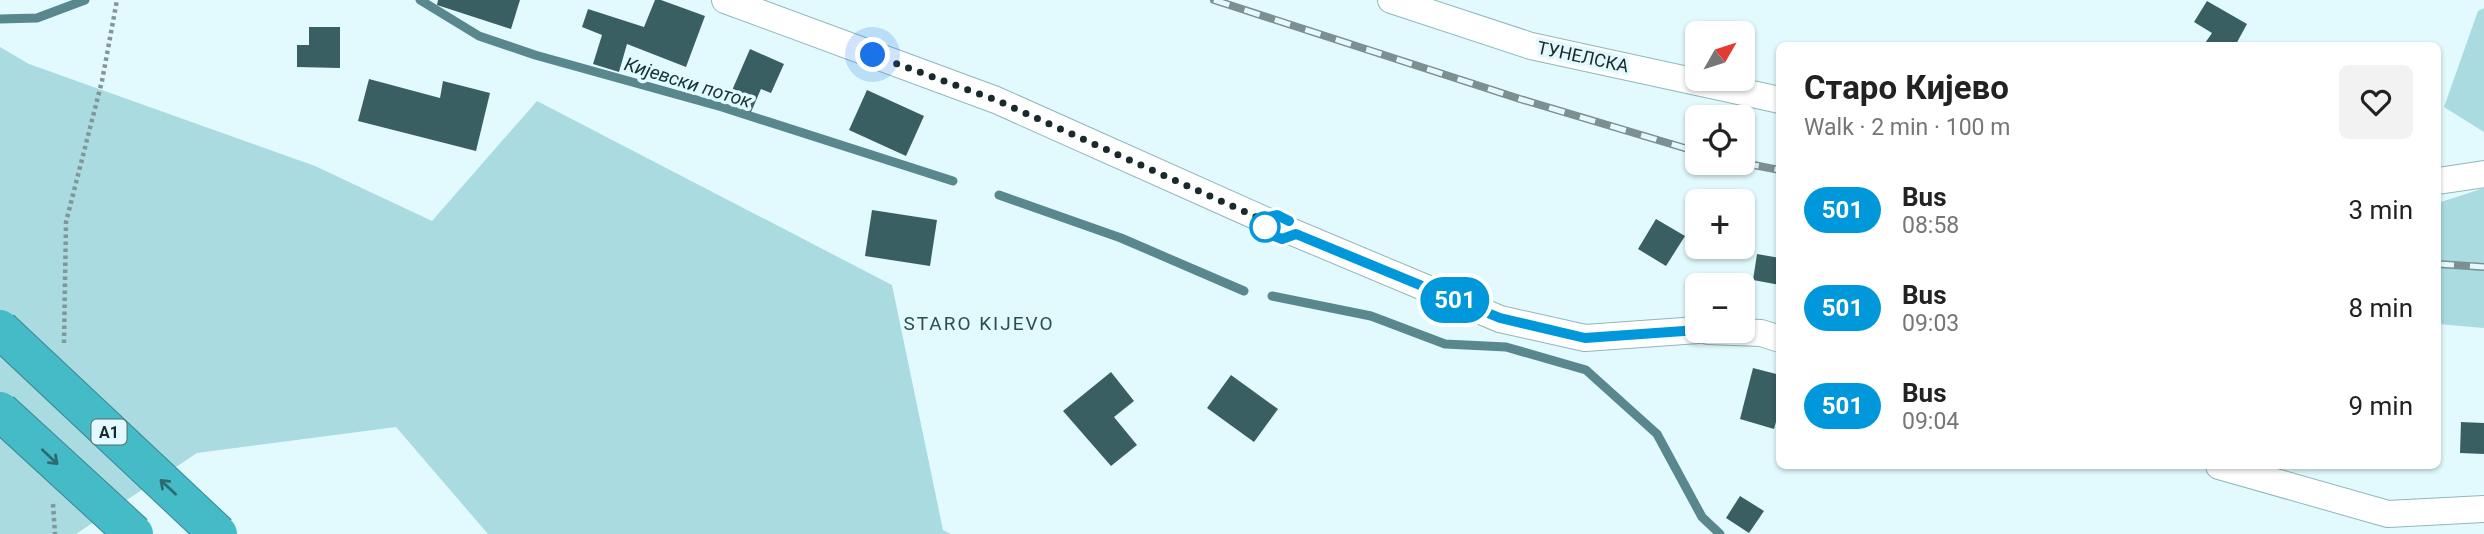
<!DOCTYPE html>
<meta charset="utf-8">
<style>
:root{--surface:#fff;--page:#f2f2f2;--text:#222;--muted:#767676}
body{margin:0;font-family:Roboto,sans-serif;background:var(--page);color:var(--text);height:100vh;display:flex;flex-direction:column;font-size:26px;white-space:nowrap}
*{box-sizing:border-box;margin:0}
p{font-size:23px;color:var(--muted)}
.icon{flex:none;width:38px;height:38px;fill:none;stroke:currentColor;stroke-width:2;stroke-linecap:round;stroke-linejoin:round}
.map{position:relative;flex:1;overflow:hidden}
.sheet{position:absolute;left:1776px;top:42px;width:665px;height:427px;display:flex;flex-direction:column;background:var(--surface);border-radius:10px;box-shadow:0 2px 5px #0004}
.sheet>*{flex:none}
.badge{padding:0 14px;border-radius:23px;font-size:24px;line-height:46px}
.needle{width:46px;rotate:51deg}
.tools{position:absolute;left:1685px;top:21px;display:grid;gap:14px}
.tools a{display:grid;place-items:center;width:70px;height:70px;border-radius:10px;background:var(--surface);box-shadow:0 2px 5px #0004;font-size:35px}
.you{position:absolute;width:35px;height:35px;margin:-18px;border:5px solid #fff;border-radius:50%;background:#1a73e8;box-shadow:0 0 0 10px #1a73e833}
.map>.badge{position:absolute;translate:-50% -50%;box-shadow:0 0 0 4px #fff}
.round{display:grid;place-items:center;flex:none;width:74px;height:74px;border-radius:10px;background:var(--page)}
.overview{display:flex;align-items:center;justify-content:space-between;height:119px;padding:0 28px}
h1{font-size:33px;font-weight:700;line-height:52px}
ul{padding:0;list-style:none}
li{display:flex;align-items:center;gap:21px;height:98px;padding:0 28px}
li div{flex:1}
li b{display:block;font-size:26px}
li em{font-style:normal}
li .badge{min-width:77px;font-weight:700;text-align:center}
.map>svg:first-child{display:block}
.green{fill:#a9dbe1}
.lines{fill:none;stroke-linecap:round;stroke-linejoin:round}
.stream{stroke:#58888d;stroke-width:9}
.building{fill:#3a5f63}
.minor-casing{stroke:#90b7bc;stroke-width:28}
.path{stroke:#829699;stroke-width:4.5;stroke-dasharray:3.5 3.5;stroke-linecap:butt}
.minor{stroke:#fff;stroke-width:26}
.rail-casing{stroke:#7c8f91;stroke-width:8}
.rail{stroke:#e2fafd;stroke-width:5;stroke-dasharray:16;stroke-linecap:butt}
.motorway-bridge-casing{stroke:#368891;stroke-width:40;stroke-linecap:butt}
.motorway-bridge{stroke:#45bbc8;stroke-width:38}
.oneway{stroke:#2d6b72}
.line-casing{stroke:#fff;stroke-width:16}
.line{stroke:#0098da;stroke-width:10}
.walk{stroke:#1a292b;stroke-width:7;stroke-dasharray:0 12.6}
.stop-dot{fill:#fff;stroke:#0098da;stroke-width:3.5}
.labels{text-anchor:middle;stroke-width:7;stroke-linejoin:round;paint-order:stroke}
.shield{fill:#e2fafd;stroke:#56686a;stroke-width:2}
.shield-label{font-size:16px;font-weight:bold;fill:#1a292b}
.street-label{font-size:18px;fill:#1a292b;stroke:#e2fafd}
.water-label{font-size:19px;font-style:italic;fill:#133337;stroke:#e2fafd}
.neighbourhood-label{font-size:19px;letter-spacing:2px;fill:#2a4e52;stroke:#e2fafd}
</style>
<div class="map">
<svg width="2484" height="534" viewBox="0 0 2484 534">
<rect width="100%" height="100%" fill="#e2fafd"/>
<!-- green -->
<g class="green">
<path d="M2484,8V132L2444,107L2478,11Z"/>
<path d="M0,47L29,64L315,166L432,221L537,101L892,285L943,530L951,534H488L396,427L197,453L76,534H0Z"/>
<path d="M2484,188V328L2438,324V203Z"/>
</g>
<g class="lines">
<!-- stream -->
<g class="stream">
<path d="M420,0L479,36L535,55L722,107L953,181"/>
<path d="M0,19L37,18L85,0"/>
<path d="M999,195L1121,238L1244,291"/>
<path d="M1272,296L1371,316L1445,344L1506,347L1586,370L1657,434L1702,517L1720,534"/>
</g>
</g>
<!-- building -->
<g class="building">
<path d="M438,0H520L511,29L437,5Z"/>
<path d="M655,0H661L705,16L686,67L627,44L619,72L593,64L602,35L582,27L588,9L644,27Z"/>
<path d="M2207,1L2247,24L2235,46H2203L2212,33L2194,22Z"/>
<path d="M309,27H340V68L297,67V45H309Z"/>
<path d="M750,49L784,64L771,93L761,89L751,112L727,102Z"/>
<path d="M369,79L440,98L443,81L490,93L476,151L358,121Z"/>
<path d="M867,90L924,116L906,156L849,130Z"/>
<path d="M872,210L937,220L930,266L865,256Z"/>
<path d="M1656,219L1685,236L1666,266L1638,249Z"/>
<path d="M1757,254L1780,258V285L1753,280Z"/>
<path d="M1753,368L1780,375V407L1774,429L1740,419Z"/>
<path d="M1111,372L1134,401L1114,417L1137,445L1111,466L1063,411Z"/>
<path d="M1231,375L1278,409L1254,442L1207,408Z"/>
<path d="M2461,422L2484,423V454L2460,453Z"/>
<path d="M1740,496L1764,511L1749,533L1726,518Z"/>
</g>
<g class="lines">
<defs>
<g id="minor">
<path d="M725,0L996,100L1278,226L1500,319L1585,338L1698,330"/>
<path d="M1391,0L1531,46L1780,100"/>
<path d="M2438,181L2484,174"/>
<path d="M1708,331L1761,333L1780,339"/>
<path d="M2219,466L2388,514L2484,509"/>
</g>
</defs>
<!-- minor casing -->
<use href="#minor" class="minor-casing"/>
<!-- path -->
<g class="path">
<path d="M64,343L66,222L102,81L117,0"/>
<path d="M53,504L55,534"/>
</g>
<!-- minor -->
<use href="#minor" class="minor"/>
<defs>
<g id="rail">
<path d="M1214,0L1520,99L1698,152"/>
<path d="M1743,163L1780,170"/>
<path d="M2438,264L2484,267"/>
</g>
</defs>
<!-- rail casing -->
<use href="#rail" class="rail-casing"/>
<!-- rail -->
<use href="#rail" class="rail"/>
<defs>
<g id="motorway-bridge">
<path d="M0,329L218,534"/>
<path d="M0,411L134,534"/>
</g>
</defs>
<!-- motorway-bridge casing -->
<use href="#motorway-bridge" class="motorway-bridge-casing"/>
<!-- motorway-bridge -->
<use href="#motorway-bridge" class="motorway-bridge"/>
</g>
<!-- one-way arrows -->
<defs><path id="oneway-shaft" d="M-6 0H5M1.5-3L5.5 0L1.5 3" fill="none" stroke-width="1.6" stroke-linecap="round" stroke-linejoin="round" transform="scale(1.75)"/></defs>
<g class="oneway">
<use href="#oneway-shaft" transform="translate(50 457) rotate(43)"/>
<use href="#oneway-shaft" transform="translate(168 487) rotate(-137)"/>
</g>
<g class="lines">
<defs>
<path id="line" d="M1289,221L1277,215L1261,219L1269,234L1282,239L1296,234L1500,318L1585,338L1698,330"/>
</defs>
<!-- line casing -->
<use href="#line" class="line-casing"/>
<!-- line -->
<use href="#line" class="line"/>
<!-- walk -->
<path class="walk" d="M873,55L996,100L1261,219L1265,227"/>
</g>
<!-- markers -->
<circle class="stop-dot" cx="1265" cy="227" r="14"/>
<g class="labels">
<!-- shield labels -->
<rect class="shield" x="91.5" y="419.5" width="35" height="25" rx="5"/>
<g class="shield-label">
<text x="109" y="438">A1</text>
</g>
<!-- street labels -->
<g class="street-label">
<text transform="translate(1583 57) rotate(12)" y="6">ТУНЕЛСКА</text>
</g>
<!-- water labels -->
<g class="water-label">
<text transform="translate(688 82) rotate(17)" y="7">Кијевски поток</text>
</g>
<!-- neighbourhood labels -->
<g class="neighbourhood-label">
<text x="979" y="330">STARO KIJEVO</text>
</g>
</g>
</svg>
<div class="tools">
<a><svg class="needle" viewBox="-14 -14 28 28"><path d="M0-13l5 13h-10z" fill="#e53935"/><path d="M0 13l5-13h-10z" fill="#767676"/></svg></a>
<a><svg class="icon" aria-label="locate" viewBox="0 0 24 24"><circle cx="12" cy="12" r="6"/><path d="M12 2v4M12 18v4M2 12h4M18 12h4"/></svg></a>
<a>+</a>
<a>−</a>
</div>
<div class="you" style="left:873px;top:55px"></div>
<b class="badge" style="left:1455px;top:300px;background:#0098da;color:#fff">501</b>
<section class="sheet">
<div class="overview"><div><h1>Старо Кијево</h1><p>Walk · 2 min · 100 m</p></div><a class="round"><svg class="icon" aria-label="heart" viewBox="0 0 24 24"><path d="M12 20l-8-8c-3-5 5-10 8-4 3-6 11-1 8 4z"/></svg></a></div>
<ul>
<li><span class="badge" style="background:#0098da;color:#fff">501</span><div><b>Bus</b><p>08:58</p></div><em>3 min</em></li>
<li><span class="badge" style="background:#0098da;color:#fff">501</span><div><b>Bus</b><p>09:03</p></div><em>8 min</em></li>
<li><span class="badge" style="background:#0098da;color:#fff">501</span><div><b>Bus</b><p>09:04</p></div><em>9 min</em></li>
</ul>
</section>
</div>
